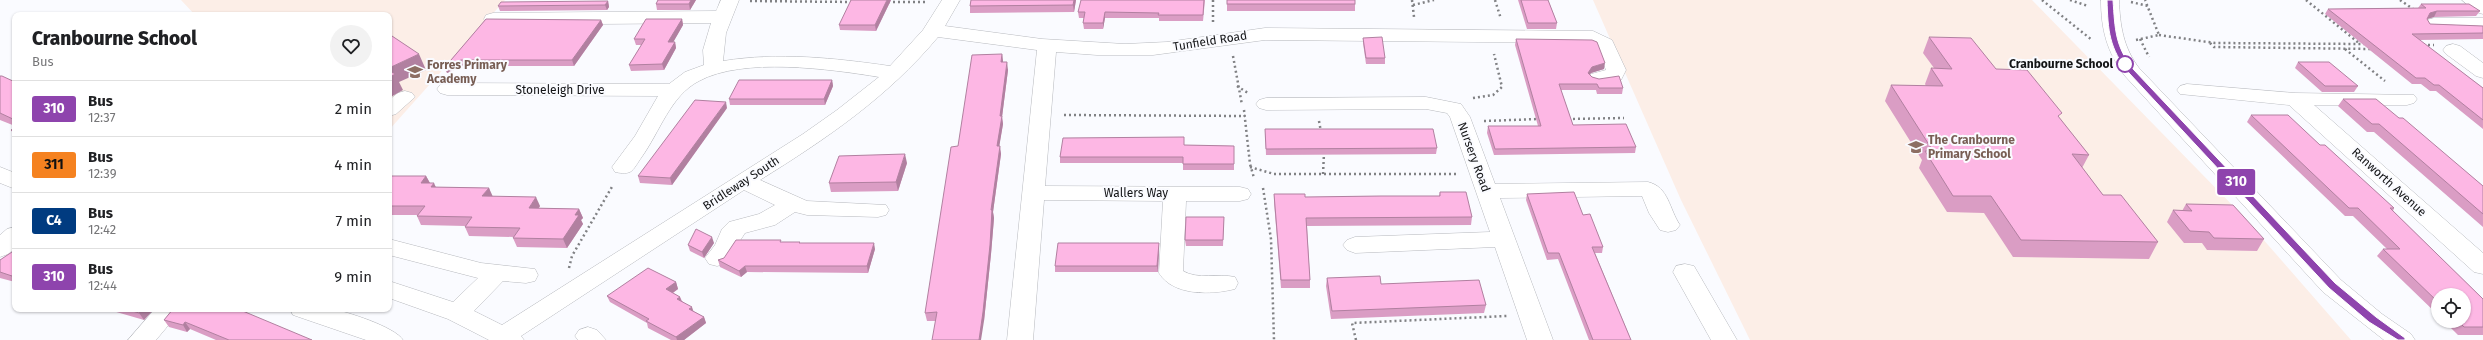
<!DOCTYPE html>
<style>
:root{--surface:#fff;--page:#f2f2f2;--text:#202124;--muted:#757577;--line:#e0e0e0}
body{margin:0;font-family:"Fira Sans",sans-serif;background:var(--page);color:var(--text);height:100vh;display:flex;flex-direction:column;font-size:15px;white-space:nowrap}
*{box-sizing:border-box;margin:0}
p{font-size:13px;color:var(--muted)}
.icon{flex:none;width:22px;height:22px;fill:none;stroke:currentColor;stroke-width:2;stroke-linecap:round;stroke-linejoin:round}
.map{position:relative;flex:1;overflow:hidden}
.sheet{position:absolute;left:12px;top:12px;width:380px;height:300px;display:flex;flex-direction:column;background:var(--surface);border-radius:8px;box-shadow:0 1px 3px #0004}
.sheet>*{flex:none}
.badge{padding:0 8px;border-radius:3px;font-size:14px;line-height:26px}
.tools{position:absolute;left:2431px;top:288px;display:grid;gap:8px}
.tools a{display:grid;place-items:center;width:40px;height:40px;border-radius:50%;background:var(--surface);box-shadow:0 1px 3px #0004;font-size:20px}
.map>.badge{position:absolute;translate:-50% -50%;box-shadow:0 0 0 2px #fff}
.round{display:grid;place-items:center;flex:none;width:42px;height:42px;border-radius:21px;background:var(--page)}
.overview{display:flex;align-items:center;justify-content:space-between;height:68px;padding:0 20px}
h1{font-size:19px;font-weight:800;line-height:30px}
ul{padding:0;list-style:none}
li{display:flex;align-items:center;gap:12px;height:56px;padding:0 20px;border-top:1px solid var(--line)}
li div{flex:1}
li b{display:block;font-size:15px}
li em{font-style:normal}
li .badge{min-width:44px;font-weight:700;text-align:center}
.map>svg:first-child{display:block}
.education{fill:#fceee7}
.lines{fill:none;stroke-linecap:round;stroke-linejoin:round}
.minor-casing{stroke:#b7b9be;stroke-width:1}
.path{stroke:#808184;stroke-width:2.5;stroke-dasharray:2 3;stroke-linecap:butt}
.minor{fill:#fff;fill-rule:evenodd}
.wall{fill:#da9dc4}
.shaded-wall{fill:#b180a0}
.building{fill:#fdb7e4;stroke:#b180a0}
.line{fill:#8e44ad;stroke:#fff}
.stop-dot{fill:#fff;stroke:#8e44ad;stroke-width:2}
.labels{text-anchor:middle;stroke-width:4;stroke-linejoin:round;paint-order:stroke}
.street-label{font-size:12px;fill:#131416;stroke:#fafbff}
.stop-label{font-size:12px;font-weight:bold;fill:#131416;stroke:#fafbff;text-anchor:end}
.education-label{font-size:12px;font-weight:bold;fill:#785e54;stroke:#fafbff;text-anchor:start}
</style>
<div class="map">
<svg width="2483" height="340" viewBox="0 0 2483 340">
<rect width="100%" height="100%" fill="#fafbff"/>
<!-- education -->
<g class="education">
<path d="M181,0H505L389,130V15H195Z"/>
<path d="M1593,0H2032L2241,214L2351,340H1750L1681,200Z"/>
</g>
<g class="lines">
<defs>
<g id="minor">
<path d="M721,0H739L726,33L723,61C779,52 834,58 890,66L923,30L942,0H960L945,26L1042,39L1125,44L1167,42L1265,28L1593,31L1612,40L1626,70L1621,80L1598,84L1591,82L1588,78L1591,74L1606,70L1597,47L1589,43L1265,40L1153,55H1097L1056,52L1045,186L1240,187L1248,189L1251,194L1248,199L1240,201H1186L1183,271C1198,280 1218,273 1235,277L1238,283L1235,289C1211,295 1173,296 1159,273L1163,201L1044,200L1033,340H1007L1037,50L938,37C888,97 826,139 760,180L807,201L886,205L889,210L886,215L878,217L807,215L795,212L775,225L745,233L725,264L717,266L709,264L705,258L715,245L722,229L729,222L759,214L775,205L744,190L521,336L524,340H489L448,319L389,298V281L453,302L478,278L389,255V239L481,263L535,269L538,275L535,281L526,283L503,281L474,311L502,325L803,134L837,110L879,77C830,69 743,57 699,81C670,96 660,132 641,158C638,162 634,170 630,172C625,174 620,173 615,172L612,167L635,136L658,96L447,95L440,93L437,89L440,85L447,83L669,84L685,72L704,65L703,50L711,23L493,25L486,23L484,19L486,15L493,13L716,11Z"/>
<path d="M2101,0H2119C2120,25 2123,47 2139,68L2341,280L2382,314L2411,334L2415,340H2384L2323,292L2125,76C2107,52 2101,30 2101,0Z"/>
<path d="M2462,0H2483V14L2476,12Z"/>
<path d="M2434,18H2483V30L2427,28L2425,24L2427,20Z"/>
<path d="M2453,44L2460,46L2483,63V78L2476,76L2446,54L2443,50L2446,46Z"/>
<path d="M2187,84L2295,93L2414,95L2417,99L2414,103L2407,105H2314L2483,253V274L2474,272L2289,105L2180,94L2177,90L2180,86Z"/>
<path d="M405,91L412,93L415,97L396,114L389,116V100L398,93Z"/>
<path d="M1426,97L1461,104L1470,117L1495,184L1648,182C1669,187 1669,209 1680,225L1676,230L1668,232L1660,230L1649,213L1642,196L1500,198L1553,340H1527L1495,247L1355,253L1347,250L1343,245L1347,240L1355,237L1490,232L1450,117L1447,113L1426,109L1266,110L1259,108L1256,104L1259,100L1266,98Z"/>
<path d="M0,167L15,173V189L0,183Z"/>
<path d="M15,227V248L8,254L0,257V235L7,229Z"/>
<path d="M1685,264L1694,266L1737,340H1711L1673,272L1676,266Z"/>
<path d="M155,309H182L156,340H128Z"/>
<path d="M290,309C303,309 317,307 330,309C346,311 395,327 403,340H366L293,315Z"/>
<path d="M588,327L597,330L606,340H578L575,336L579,330Z"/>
</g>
</defs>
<!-- minor casing -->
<use href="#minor" class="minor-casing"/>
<!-- path -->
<g class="path">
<path d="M1213,0V23"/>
<path d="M1412,0L1414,17"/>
<path d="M1495,0L1501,19"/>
<path d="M2042,0L2092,40"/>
<path d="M2070,0L2088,6"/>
<path d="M2306,0L2360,44"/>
<path d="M2400,0L2413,9"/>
<path d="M750,1L853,2"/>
<path d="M888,2H925"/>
<path d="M2131,2L2148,6"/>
<path d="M1413,5L1434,0"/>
<path d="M2159,35L2215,43L2364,44"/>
<path d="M2140,39L2149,57"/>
<path d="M2136,40L2159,35L2145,0"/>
<path d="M2210,43L2214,47L2371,49"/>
<path d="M2423,45H2434"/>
<path d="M2345,49L2385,81"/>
<path d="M1233,56L1242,105"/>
<path d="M1237,86L1248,93"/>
<path d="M1473,98L1493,95L1502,87L1494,54"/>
<path d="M1244,110L1250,164L1254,178"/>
<path d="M1064,115L1245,116"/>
<path d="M1568,119L1624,118"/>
<path d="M1319,121L1321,132"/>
<path d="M1484,121L1539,119"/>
<path d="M1250,167L1274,174H1457"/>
<path d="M1323,174L1324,153"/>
<path d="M1263,188L1271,239L1274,340"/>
<path d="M569,268L572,256L613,185"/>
<path d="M1356,340L1352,323L1507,316"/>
</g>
<!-- minor -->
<use href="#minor" class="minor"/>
</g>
<!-- wall -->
<g class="wall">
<path d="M658,0H696L690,10H657L656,4Z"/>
<path d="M891,0L876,31L840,30L839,25Z"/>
<path d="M971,0H1076L1074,12L970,13V6Z"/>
<path d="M1205,0L1203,21H1159V18H1105L1103,29H1084L1083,23L1084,18H1079L1078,12Z"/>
<path d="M1227,0L1355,4V11H1227Z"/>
<path d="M1518,0H1548L1557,23L1556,29H1527Z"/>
<path d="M608,1L609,7L607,10L500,11L498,6Z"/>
<path d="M2421,4L2480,11L2476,16L2434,17L2427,19L2430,24L2483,26V39L2419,40L2483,88V129L2436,91H2430L2421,84H2412L2325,14L2328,9L2418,8Z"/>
<path d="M486,19L601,20L603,25L574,66H463L447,73L445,67Z"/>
<path d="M682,19L683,25L673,42H675L676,48L664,70L631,71L629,65L642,45H636L634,39Z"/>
<path d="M1929,37L1996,69L2059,118L2089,155L2082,168L2103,195L2158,242L2149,259L2013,257L1984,213L1947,212L1919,168L1922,160L1885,101L1891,85L1926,86L1925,84L1931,68H1934L1923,53Z"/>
<path d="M1363,38L1385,58V64H1366L1363,43Z"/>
<path d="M1516,39L1604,69L1591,73L1589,75L1592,77L1623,88L1622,94H1597L1596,90H1561L1573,125L1636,147L1635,153L1494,155L1487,133L1488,126H1538L1515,45Z"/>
<path d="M1002,54L1003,62L1008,70L1002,117L1003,124L999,146L1001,154L993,212L994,218L991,254L984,321H927L925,313L958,146Z"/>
<path d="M2298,62L2358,86L2354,92H2322L2295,68Z"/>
<path d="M0,76L15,82V126L0,120Z"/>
<path d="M832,80L833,86L825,105H730L729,99Z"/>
<path d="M2343,99L2399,118L2483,186V227L2374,132H2367L2338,106Z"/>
<path d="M727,108L672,185L640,183L638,176Z"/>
<path d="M2251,115L2320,145L2394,208L2393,211L2483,299V335H2458L2444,321H2464L2438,295V315L2377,256L2383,249H2387L2353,216H2345L2247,122Z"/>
<path d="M15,128V137L11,130Z"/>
<path d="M1265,129L1437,148L1436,154L1266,155Z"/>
<path d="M1184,145L1234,146V170H1183V163H1060V157Z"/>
<path d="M907,163L898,191L831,192L829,183Z"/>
<path d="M426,176L430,183L436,187L489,188L492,197L540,206L539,208L579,209L583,218L581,220L583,224L567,248L517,247L513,238L514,237L469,236L465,227L466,226L421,225L417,216L418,215H389V177Z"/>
<path d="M1440,192L1472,217L1471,225L1307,226L1310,280V288H1281L1274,202V194L1305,197L1439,196Z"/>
<path d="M1527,194L1583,215L1603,247L1602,253H1595L1631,340H1589L1558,259L1547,260L1526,200Z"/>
<path d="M2186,204L2264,239L2257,251L2207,250L2202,243H2184L2167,222L2173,210L2182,211Z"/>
<path d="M1224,217L1223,246H1186L1185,240Z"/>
<path d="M782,242H800V243L875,249L868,273L747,272L741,277L720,267L718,260Z"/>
<path d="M714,243L704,258L690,251L688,245Z"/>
<path d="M1159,243V249L1158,272H1055V266Z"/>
<path d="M15,250V282L0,278V260Z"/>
<path d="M1327,278L1381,284L1486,305L1484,313L1331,319L1326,286Z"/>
<path d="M676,282L678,289L673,293L680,297L682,301L693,311L704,317L706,323L684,340H671L648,328L647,323L610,302L607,296Z"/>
<path d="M106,309H154L144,320Z"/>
<path d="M173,309L312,340H216L190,329L187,332L169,327L164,320Z"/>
</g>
<!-- shaded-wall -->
<g class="shaded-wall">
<path d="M691,0H696L690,10L689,4Z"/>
<path d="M887,0H891L876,31L875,25Z"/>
<path d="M1074,0H1076L1074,12L1073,5Z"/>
<path d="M608,1L609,7L607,10L605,5Z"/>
<path d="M2437,11L2434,17L2427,19L2430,13Z"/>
<path d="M1105,12V18L1103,29V23Z"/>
<path d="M682,19L683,25L670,48L668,42Z"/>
<path d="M601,20L603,25L574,66L572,60Z"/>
<path d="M675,42L676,48L664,70L662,64Z"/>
<path d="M419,54L426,70L399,82L403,90L389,98V68Z"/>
<path d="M1002,54L1003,61L1002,70L1001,62Z"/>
<path d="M461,60L463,66L447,73L445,67Z"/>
<path d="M1007,62L1008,70L1002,117L1003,124L998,154L997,146L1000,116Z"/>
<path d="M1605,63L1604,69L1591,73L1587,79L1588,73L1592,67Z"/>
<path d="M832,80L833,86L825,105L824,99Z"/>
<path d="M726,102L727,108L672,185L670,178Z"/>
<path d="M1000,146L1001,154L993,212L994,218L991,254L984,321L981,340H979L991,210Z"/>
<path d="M905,154L907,163L898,191L896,182Z"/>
<path d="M426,176L431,185L421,183Z"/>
<path d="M434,183L438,192L431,187Z"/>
<path d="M489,188L493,197L482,196Z"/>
<path d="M536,197L540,206L532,217L529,208Z"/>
<path d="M579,209L583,218L581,220L583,224L567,248L563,239L575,215Z"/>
<path d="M712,237L714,243L704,258L702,252Z"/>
<path d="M874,243L875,249L868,273L867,266Z"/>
<path d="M1159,243V249L1158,272L1157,266Z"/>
<path d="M745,266L747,272L741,277L739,271Z"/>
<path d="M676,282L678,289L668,296L666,289Z"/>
<path d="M680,297L682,303L677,299Z"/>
<path d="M692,307L694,313L689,309Z"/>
<path d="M142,309H154L144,320L139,313Z"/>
<path d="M704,317L706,323L684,340H677L676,337Z"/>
<path d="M185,322L190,329L187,332L183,325Z"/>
</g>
<!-- building -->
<g class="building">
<path d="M658,0H691L689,4H656Z"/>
<path d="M851,0H887L875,25H839Z"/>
<path d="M971,0H1074L1073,5L970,6Z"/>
<path d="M1081,0H1204L1203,15H1158L1159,13L1105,12L1103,23H1083L1085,12H1078Z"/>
<rect x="1227" y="0" width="128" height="4"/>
<path d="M1521,0H1548L1557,23H1528Z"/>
<path d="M608,1L605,5L498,6L501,2Z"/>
<path d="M2421,4H2469L2480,11H2437L2430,13L2427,19L2430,24L2483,26V33L2412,34L2483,88V120L2439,85H2434L2425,78H2416L2328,9L2426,8Z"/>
<path d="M486,19L601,20L572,60H461L445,67Z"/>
<path d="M646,19H682L668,42H675L662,64L629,65L645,39H634Z"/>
<path d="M389,34L419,54L389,68Z"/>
<path d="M1382,37L1385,58H1366L1363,38Z"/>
<path d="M1929,37L1971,38L1996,69L2027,70L2062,113L2058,116L2089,155L2072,154L2103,195H2121L2158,242L2021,240L1991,196H1953L1925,151H1933L1891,85L1943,86L1931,68L1952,69Z"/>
<path d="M1516,39L1592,40L1597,42L1605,63L1592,67L1588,73L1592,77L1599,79L1619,76L1623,88H1599L1597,84H1559L1573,125L1626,124L1636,147L1495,149L1488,126H1541Z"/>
<path d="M1002,54L1001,62H1007L1000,116H1002L997,146H1000L991,210H992L990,245L983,312L979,340H932L937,312L925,313L951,147L958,146L972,55Z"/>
<path d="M2298,62H2329L2358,86H2325Z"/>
<path d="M389,70L395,74L389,78Z"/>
<path d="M0,76H2L15,82V120L0,113Z"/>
<path d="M739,80H832L824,99H729Z"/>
<path d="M2343,99H2376L2399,118H2403L2483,186V214L2379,124H2372Z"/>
<path d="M695,100L726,102L670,178L638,176Z"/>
<path d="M2251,115H2288L2320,145H2325L2394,208H2390L2483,299V327H2464L2458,321H2464V295H2438V302L2383,249H2400L2358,208H2349Z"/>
<path d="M15,128V132L11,130Z"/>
<path d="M1265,129H1433L1437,148L1266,149Z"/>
<path d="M1184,137V145L1234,146V164H1183V157H1060L1063,138Z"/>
<path d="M905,154L896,182L829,183L839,156Z"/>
<path d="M390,176H426L421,183H434L431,187L489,188L482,196L536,197L529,208L579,209L575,215H579L563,239L513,238L520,228L465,227L472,217L417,216L425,206H389V177Z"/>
<path d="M1440,192H1466L1472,217L1306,218L1310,280H1281L1274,194H1305V197L1381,196H1440Z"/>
<path d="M1574,192L1583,215L1590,214L1603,247H1592L1631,340H1593L1559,253H1548L1527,194Z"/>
<path d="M2186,204L2233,205L2264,239L2214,238L2209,232L2190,231L2173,210L2192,211Z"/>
<path d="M1186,217H1224L1223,240H1185Z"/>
<path d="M696,229L712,237L702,252L688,245Z"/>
<path d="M736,240H781L780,242H800L799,243H874L867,266H745L739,271L718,260L724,258Z"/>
<path d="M1058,243H1159L1157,266H1055Z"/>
<path d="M15,250V277L0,272V260Z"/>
<path d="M648,268L676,282L666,289L680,297L677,299L692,307L689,309L704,317L676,337L646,321L649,319L607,296Z"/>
<path d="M1380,276L1381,284L1479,280L1486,305L1332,311L1327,278Z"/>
<path d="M126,309H142L139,313Z"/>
<path d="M173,309H238L312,340H229L185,322L183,325L164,320Z"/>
</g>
<!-- line -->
<path class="line" d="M2107,0H2113C2115,29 2115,47 2134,70L2335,283L2376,317L2405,338V340H2398L2369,322L2329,288L2129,73C2109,48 2108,31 2107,0Z"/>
<!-- icons -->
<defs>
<symbol id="school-bare" viewBox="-9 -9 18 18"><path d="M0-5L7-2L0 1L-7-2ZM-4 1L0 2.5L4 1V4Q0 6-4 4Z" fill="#8d6e63" stroke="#fafbff" stroke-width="2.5" paint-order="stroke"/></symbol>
</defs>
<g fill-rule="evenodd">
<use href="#school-bare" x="404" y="61" width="22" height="22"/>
<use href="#school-bare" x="1905" y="136" width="22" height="22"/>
</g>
<!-- markers -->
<circle class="stop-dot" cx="2125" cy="64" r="8"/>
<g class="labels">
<!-- street labels -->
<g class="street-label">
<text transform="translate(1210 41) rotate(-9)" y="4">Tunfield Road</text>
<text x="560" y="94">Stoneleigh Drive</text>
<text transform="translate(1474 157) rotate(70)" y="4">Nursery Road</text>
<text transform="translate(2389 182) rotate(42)" y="4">Ranworth Avenue</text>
<text transform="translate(741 183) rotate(-33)" y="4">Bridleway South</text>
<text x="1136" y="197">Wallers Way</text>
</g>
<!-- stop labels -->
<g class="stop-label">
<text x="2113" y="68">Cranbourne School</text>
</g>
<!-- education labels -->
<g class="education-label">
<text x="427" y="69">Forres Primary<tspan x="427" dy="14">Academy</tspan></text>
<text x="1928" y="144">The Cranbourne<tspan x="1928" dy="14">Primary School</tspan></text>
</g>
</g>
</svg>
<div class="tools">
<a><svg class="icon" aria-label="locate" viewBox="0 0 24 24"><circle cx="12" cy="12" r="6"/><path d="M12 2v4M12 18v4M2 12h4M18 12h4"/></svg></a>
</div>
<b class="badge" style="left:2236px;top:182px;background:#8e44ad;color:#fff">310</b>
<section class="sheet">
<div class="overview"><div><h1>Cranbourne School</h1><p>Bus</p></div><a class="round"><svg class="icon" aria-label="heart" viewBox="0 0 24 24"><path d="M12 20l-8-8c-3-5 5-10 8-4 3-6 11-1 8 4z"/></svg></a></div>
<ul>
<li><span class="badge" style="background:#8e44ad;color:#fff">310</span><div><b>Bus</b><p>12:37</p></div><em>2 min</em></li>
<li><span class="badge" style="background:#f58220;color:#111">311</span><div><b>Bus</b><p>12:39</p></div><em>4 min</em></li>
<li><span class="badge" style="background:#003b80;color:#fff">C4</span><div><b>Bus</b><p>12:42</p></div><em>7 min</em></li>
<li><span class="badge" style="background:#8e44ad;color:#fff">310</span><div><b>Bus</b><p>12:44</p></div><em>9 min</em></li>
</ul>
</section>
</div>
